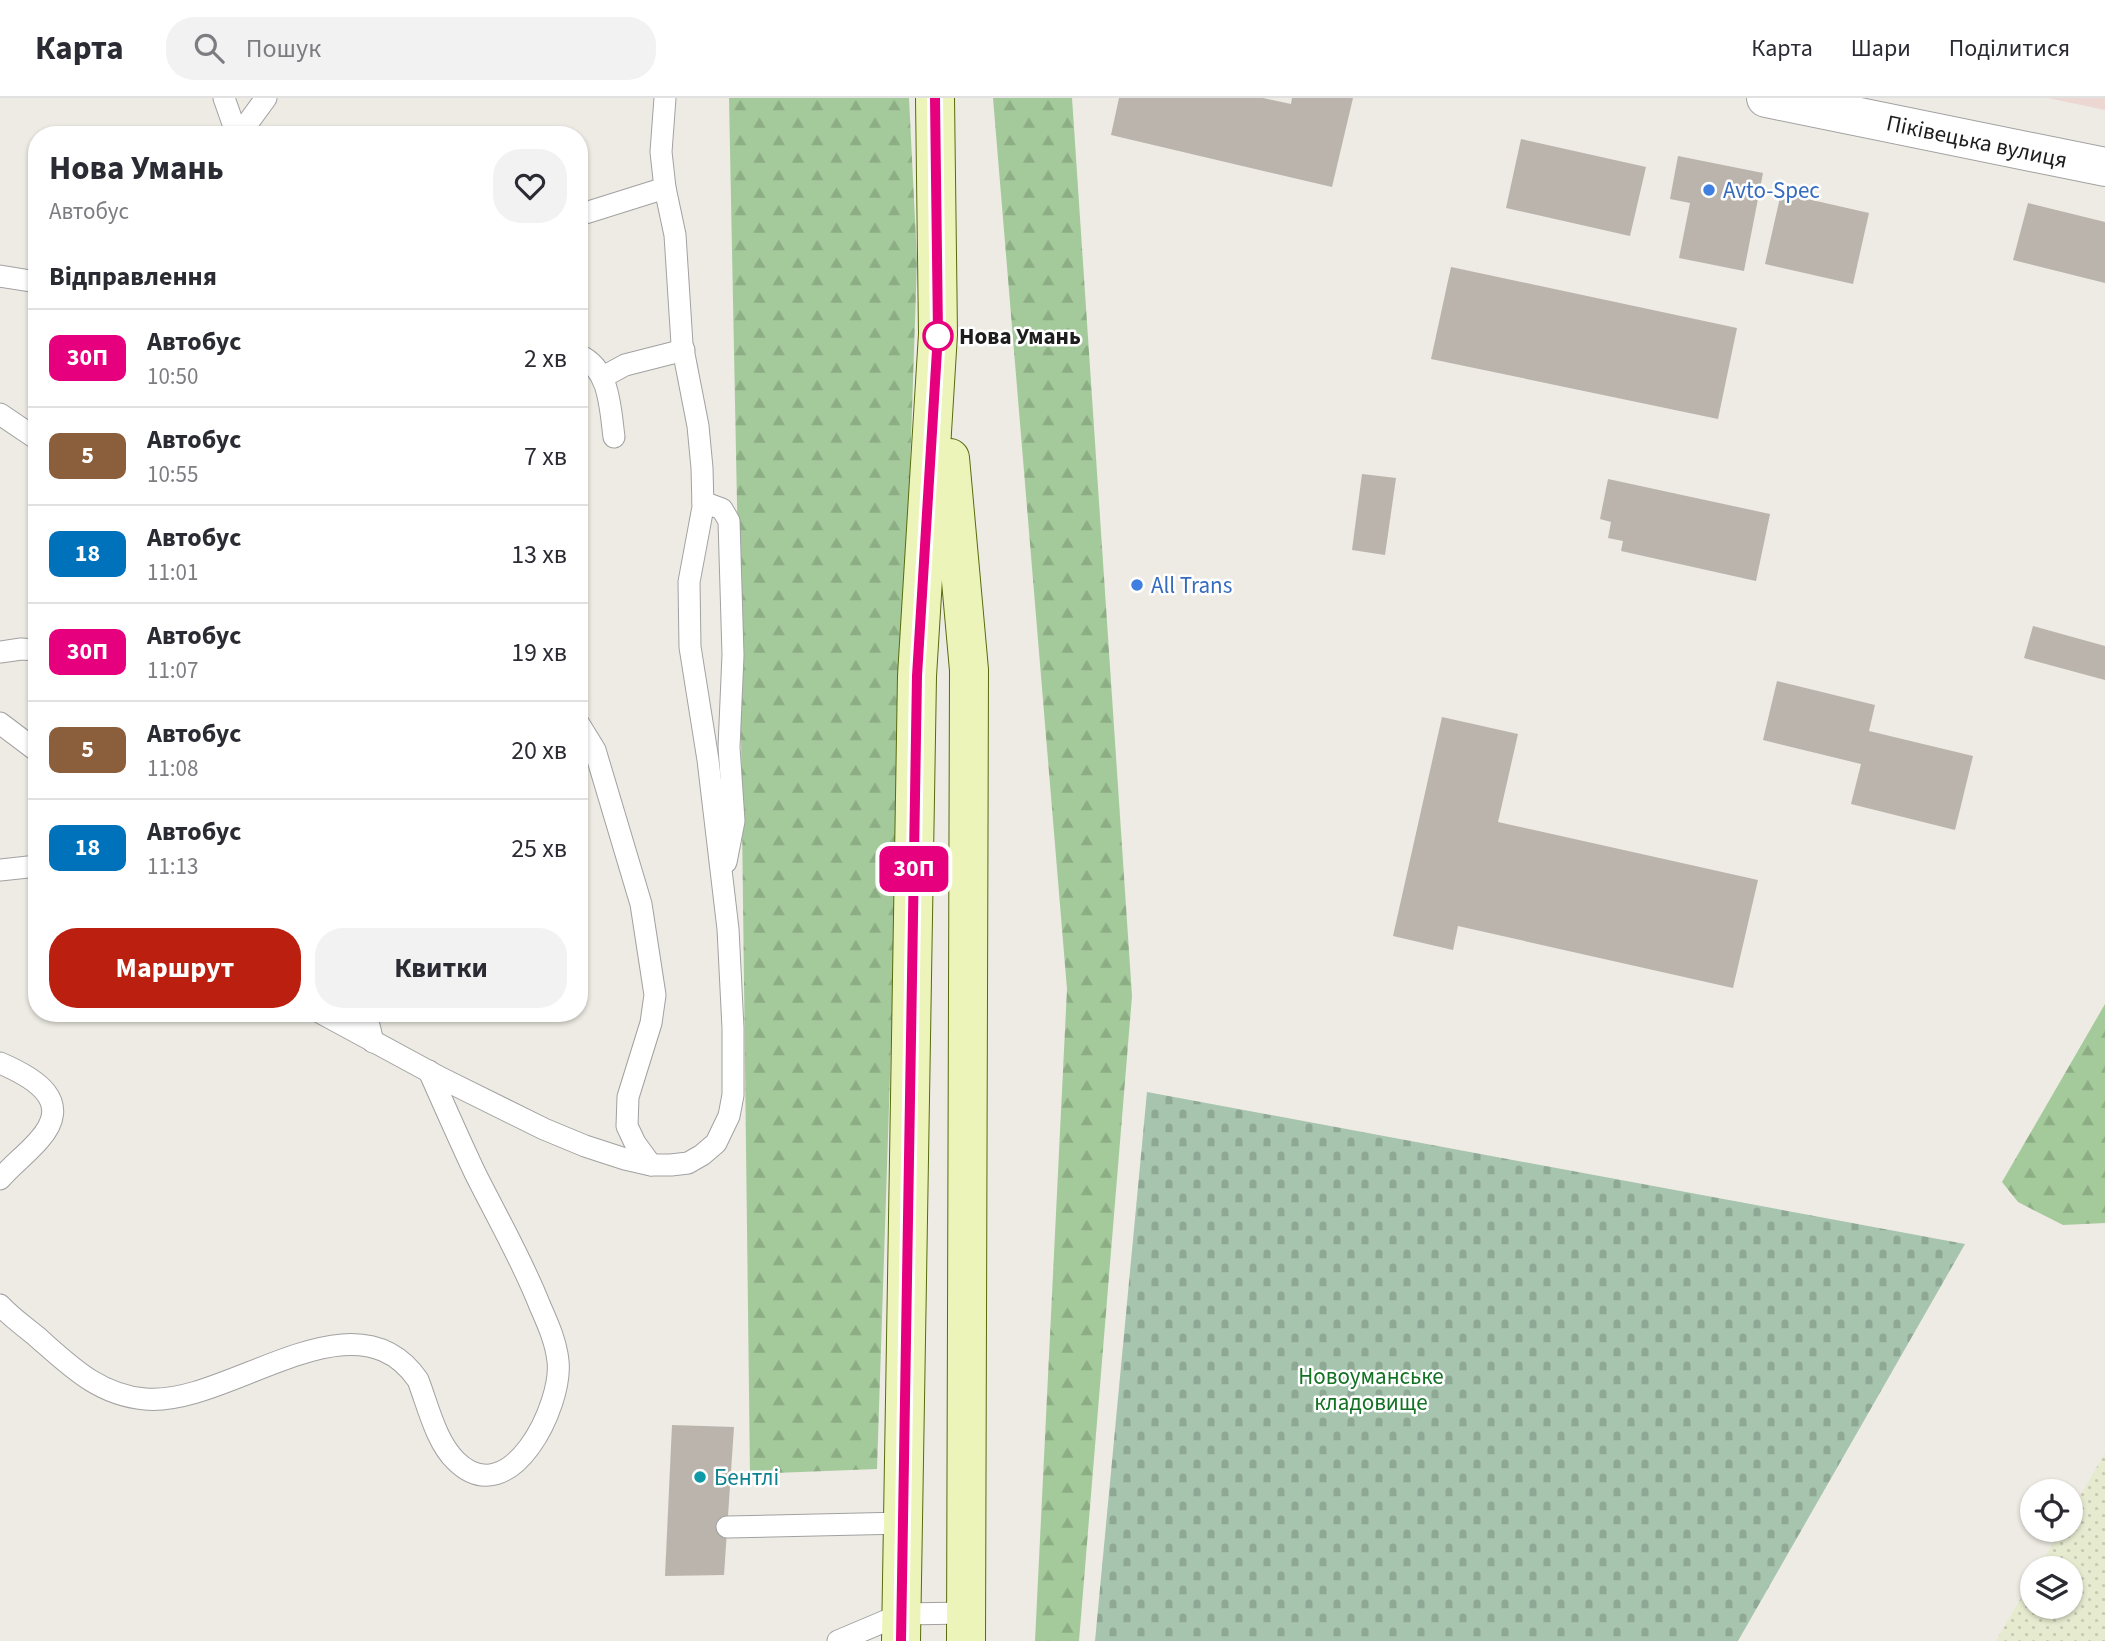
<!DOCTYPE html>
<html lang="uk">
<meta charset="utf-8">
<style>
:root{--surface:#fff;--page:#f2f2f3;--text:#2b2b33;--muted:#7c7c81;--line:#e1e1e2;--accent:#bb1f0f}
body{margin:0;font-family:"Source Sans 3",sans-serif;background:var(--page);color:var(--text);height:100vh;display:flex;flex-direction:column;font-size:26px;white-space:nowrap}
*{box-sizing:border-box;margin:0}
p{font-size:23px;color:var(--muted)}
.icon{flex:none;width:38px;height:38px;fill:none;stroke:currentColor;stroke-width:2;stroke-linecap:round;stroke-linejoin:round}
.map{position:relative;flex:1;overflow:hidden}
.side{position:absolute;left:28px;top:28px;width:560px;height:896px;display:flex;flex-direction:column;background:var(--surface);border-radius:28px;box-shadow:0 2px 5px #0004}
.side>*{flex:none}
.badge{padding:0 14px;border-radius:10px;font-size:24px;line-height:46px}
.controls{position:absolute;left:2020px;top:1381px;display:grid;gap:14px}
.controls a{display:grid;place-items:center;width:63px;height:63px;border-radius:50%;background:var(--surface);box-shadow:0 2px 5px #0004;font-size:35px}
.map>.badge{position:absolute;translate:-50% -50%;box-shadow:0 0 0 4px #fff}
h2{padding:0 21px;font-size:26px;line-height:63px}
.round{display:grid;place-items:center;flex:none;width:74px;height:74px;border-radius:28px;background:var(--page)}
.headline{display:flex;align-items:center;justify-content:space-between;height:119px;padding:0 21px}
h1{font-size:33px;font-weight:700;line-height:52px}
.button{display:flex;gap:14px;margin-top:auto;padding:14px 21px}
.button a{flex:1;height:80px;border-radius:28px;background:var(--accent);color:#fff;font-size:28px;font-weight:700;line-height:80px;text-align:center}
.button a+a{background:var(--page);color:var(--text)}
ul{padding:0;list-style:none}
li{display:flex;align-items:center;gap:21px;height:98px;padding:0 21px;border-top:2px solid var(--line)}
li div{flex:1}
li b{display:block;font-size:26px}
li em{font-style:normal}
li .badge{min-width:77px;font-weight:700;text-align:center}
header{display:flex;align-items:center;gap:42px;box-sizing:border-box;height:98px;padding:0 35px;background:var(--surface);border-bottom:2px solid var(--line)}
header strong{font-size:33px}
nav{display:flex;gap:38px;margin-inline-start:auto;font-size:24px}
.search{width:490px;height:63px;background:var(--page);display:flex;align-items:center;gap:18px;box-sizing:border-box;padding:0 24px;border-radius:28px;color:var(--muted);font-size:26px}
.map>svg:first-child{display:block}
.commercial{fill:#edd7d3}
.farmland{fill:url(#farmland-dots)}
.forest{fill:url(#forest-firs)}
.cemetery{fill:url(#cemetery-stones)}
.building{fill:#bab4ad}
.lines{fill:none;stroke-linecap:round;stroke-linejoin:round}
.service-casing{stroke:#a1a1a1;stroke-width:23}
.minor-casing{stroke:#a1a1a1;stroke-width:40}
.secondary-casing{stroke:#586b0d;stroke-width:40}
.service{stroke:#fff;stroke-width:21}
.minor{stroke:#fff;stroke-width:38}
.secondary{stroke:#ecf4ba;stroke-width:38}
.line-casing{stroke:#fff;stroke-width:16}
.line{stroke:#e6007e;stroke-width:10}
.shop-dot{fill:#3f7fe0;stroke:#fff;stroke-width:2.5}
.stop-dot{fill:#fff;stroke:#e6007e;stroke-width:3.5}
.culture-dot{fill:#0f9aa8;stroke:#fff;stroke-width:2.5}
.labels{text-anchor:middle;stroke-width:5;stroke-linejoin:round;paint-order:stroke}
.street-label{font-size:23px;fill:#1d1d1d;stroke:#fff}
.shop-label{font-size:23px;fill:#366cbe;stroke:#fff;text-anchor:start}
.stop-label{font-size:23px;font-weight:bold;fill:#1d1d1d;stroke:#fff;text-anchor:start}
.park-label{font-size:23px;fill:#137224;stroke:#fff}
.culture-label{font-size:23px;fill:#0d838f;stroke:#fff;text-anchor:start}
</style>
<header>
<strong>Карта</strong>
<div class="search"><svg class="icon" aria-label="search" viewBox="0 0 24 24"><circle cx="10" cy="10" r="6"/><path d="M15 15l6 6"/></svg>Пошук</div>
<nav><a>Карта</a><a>Шари</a><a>Поділитися</a></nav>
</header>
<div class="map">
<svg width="2105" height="1543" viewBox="0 0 2105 1543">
<defs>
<pattern id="farmland-dots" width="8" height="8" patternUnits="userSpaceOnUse" patternTransform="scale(1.75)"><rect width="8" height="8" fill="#e6ebd0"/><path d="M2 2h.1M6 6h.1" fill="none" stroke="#c5c9b2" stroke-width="1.8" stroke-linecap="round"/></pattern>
<pattern id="forest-firs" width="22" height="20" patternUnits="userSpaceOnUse" patternTransform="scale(1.75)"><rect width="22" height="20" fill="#a4ca9b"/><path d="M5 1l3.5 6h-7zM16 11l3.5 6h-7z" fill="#8dad85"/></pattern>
<pattern id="cemetery-stones" width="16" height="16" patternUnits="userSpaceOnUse" patternTransform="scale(1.75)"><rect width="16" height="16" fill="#a6c4ae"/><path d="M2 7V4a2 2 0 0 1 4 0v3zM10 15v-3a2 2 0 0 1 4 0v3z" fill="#8ea895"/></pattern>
</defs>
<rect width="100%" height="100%" fill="#edebe3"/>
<!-- commercial -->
<path class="commercial" d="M2048,0H2105V12Z"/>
<!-- farmland -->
<path class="farmland" d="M2105,1355V1543H1996L2032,1481V1508H2070V1470H2038L2061,1432H2070V1415Z"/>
<!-- forest -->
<g class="forest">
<path d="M729,0H909L917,162L877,1371L750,1376L740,557Z"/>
<path d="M993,0H1072L1132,898L1079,1543H1035L1067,891Z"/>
<path d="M2105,906V1125L2063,1127L2018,1104L2002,1084Z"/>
</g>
<!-- cemetery -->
<path class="cemetery" d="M1147,994L1965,1146L1738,1543H1095Z"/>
<!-- building -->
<g class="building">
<path d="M1119,0H1263L1291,6L1292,0H1353L1332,89L1111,37Z"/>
<path d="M1521,41L1646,69L1630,138L1506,110Z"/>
<path d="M1678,58L1763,75L1744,173L1679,160L1690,105L1670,101Z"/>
<path d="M1781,95L1869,115L1853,186L1765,166Z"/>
<path d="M2028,105L2105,124V185L2013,162Z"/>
<path d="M1451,169L1737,230L1718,321L1431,261Z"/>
<path d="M1362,376L1396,380L1385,457L1352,452Z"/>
<path d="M1608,381L1770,416L1756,483L1621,453L1623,443L1608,440L1611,424L1600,421Z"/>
<path d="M2033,528L2105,548V582L2024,560Z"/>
<path d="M1777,583L1875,607L1869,633L1973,658L1955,732L1851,706L1861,666L1763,642Z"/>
<path d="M1442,619L1518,636L1498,724L1758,782L1733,890L1458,828L1453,852L1393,838Z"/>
<path d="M672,1327L734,1329L724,1477L665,1478Z"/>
</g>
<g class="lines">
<defs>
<g id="service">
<path d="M224,0L237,37"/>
<path d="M239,37L266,0"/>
<path d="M579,117L665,90"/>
<path d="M0,178L37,184"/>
<path d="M579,257C610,271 610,309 614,339"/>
<path d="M603,279L625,267L684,252"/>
<path d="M0,316L37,341"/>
<path d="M703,404L722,411L729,423L733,557L729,649L734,723L726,764"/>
<path d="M0,554L21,551L37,552"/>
<path d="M0,625L37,653"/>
<path d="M579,626L595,652L641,806L655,897L651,925L628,999L627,1028L635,1045L651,1067"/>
<path d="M0,772L37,768"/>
<path d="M321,915L441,980L544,1031L585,1048L625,1061L651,1067H671L688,1065L702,1057L716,1045L729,1018L733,997V930L728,831L708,662L690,549L689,484L703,409L702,370L698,328L682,246L675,137L665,90L661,54L665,0"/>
<path d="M366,915L373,944"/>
<path d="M0,965C35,980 74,1003 39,1042C27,1056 12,1067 0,1081"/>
<path d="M0,1207C11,1219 24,1228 36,1238C69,1267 98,1297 145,1301C228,1309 354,1189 418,1282C428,1308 436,1344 456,1363C510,1416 563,1307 558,1263C556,1244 548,1226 540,1208C522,1162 497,1119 475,1075C459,1041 444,1007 429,973"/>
<path d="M727,1429L904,1425"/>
<path d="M838,1543L902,1516L967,1515"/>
</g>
<path id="minor" d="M1766,0L2105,69"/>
<g id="secondary">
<path d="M950,360L969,572L966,1543"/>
<path d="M901,1543L917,578L938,236L935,0"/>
</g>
</defs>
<!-- service casing -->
<use href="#service" class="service-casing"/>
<!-- minor casing -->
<use href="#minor" class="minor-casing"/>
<!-- secondary casing -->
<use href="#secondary" class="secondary-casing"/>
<!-- service -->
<use href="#service" class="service"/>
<!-- minor -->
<use href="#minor" class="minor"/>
<!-- secondary -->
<use href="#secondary" class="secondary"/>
</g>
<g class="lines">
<defs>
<path id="line" d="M901,1543L917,578L938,236L935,0"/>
</defs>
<!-- line casing -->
<use href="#line" class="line-casing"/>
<!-- line -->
<use href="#line" class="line"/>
</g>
<!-- markers -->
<g class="shop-dot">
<circle cx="1709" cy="92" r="7"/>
<circle cx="1137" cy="487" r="7"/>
</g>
<circle class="stop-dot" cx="938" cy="238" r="14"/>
<circle class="culture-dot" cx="700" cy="1379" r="7"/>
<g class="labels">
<!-- street labels -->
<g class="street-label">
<text transform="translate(1977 43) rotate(12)" y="8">Піківецька вулиця</text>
</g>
<!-- shop labels -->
<g class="shop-label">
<text x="1723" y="100">Avto-Spec</text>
<text x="1151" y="495">All Trans</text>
</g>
<!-- stop labels -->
<g class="stop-label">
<text x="959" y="246">Нова Умань</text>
</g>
<!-- park labels -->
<g class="park-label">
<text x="1371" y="1286">Новоуманське<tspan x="1371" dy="26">кладовище</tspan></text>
</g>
<!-- culture labels -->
<g class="culture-label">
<text x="714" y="1387">Бентлі</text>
</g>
</g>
</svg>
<div class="controls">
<a><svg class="icon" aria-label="locate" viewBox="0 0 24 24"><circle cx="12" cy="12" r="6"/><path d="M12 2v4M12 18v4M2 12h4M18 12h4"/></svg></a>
<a><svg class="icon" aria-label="layers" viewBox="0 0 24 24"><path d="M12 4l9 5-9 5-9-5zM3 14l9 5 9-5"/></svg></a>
</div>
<b class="badge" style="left:914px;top:771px;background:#e6007e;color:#fff">30П</b>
<section class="side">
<div class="headline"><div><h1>Нова Умань</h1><p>Автобус</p></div><a class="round"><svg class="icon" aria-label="heart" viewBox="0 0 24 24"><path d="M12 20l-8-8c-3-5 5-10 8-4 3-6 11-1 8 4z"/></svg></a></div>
<h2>Відправлення</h2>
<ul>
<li><span class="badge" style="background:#e6007e;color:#fff">30П</span><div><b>Автобус</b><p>10:50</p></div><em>2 хв</em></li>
<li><span class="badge" style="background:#8b5e3c;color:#fff">5</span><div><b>Автобус</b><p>10:55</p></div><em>7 хв</em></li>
<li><span class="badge" style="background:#0072bc;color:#fff">18</span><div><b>Автобус</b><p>11:01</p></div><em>13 хв</em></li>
<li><span class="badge" style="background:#e6007e;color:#fff">30П</span><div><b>Автобус</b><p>11:07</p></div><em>19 хв</em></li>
<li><span class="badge" style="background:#8b5e3c;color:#fff">5</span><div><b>Автобус</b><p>11:08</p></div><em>20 хв</em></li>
<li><span class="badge" style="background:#0072bc;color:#fff">18</span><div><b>Автобус</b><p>11:13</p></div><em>25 хв</em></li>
</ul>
<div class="button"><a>Маршрут</a><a>Квитки</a></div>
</section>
</div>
